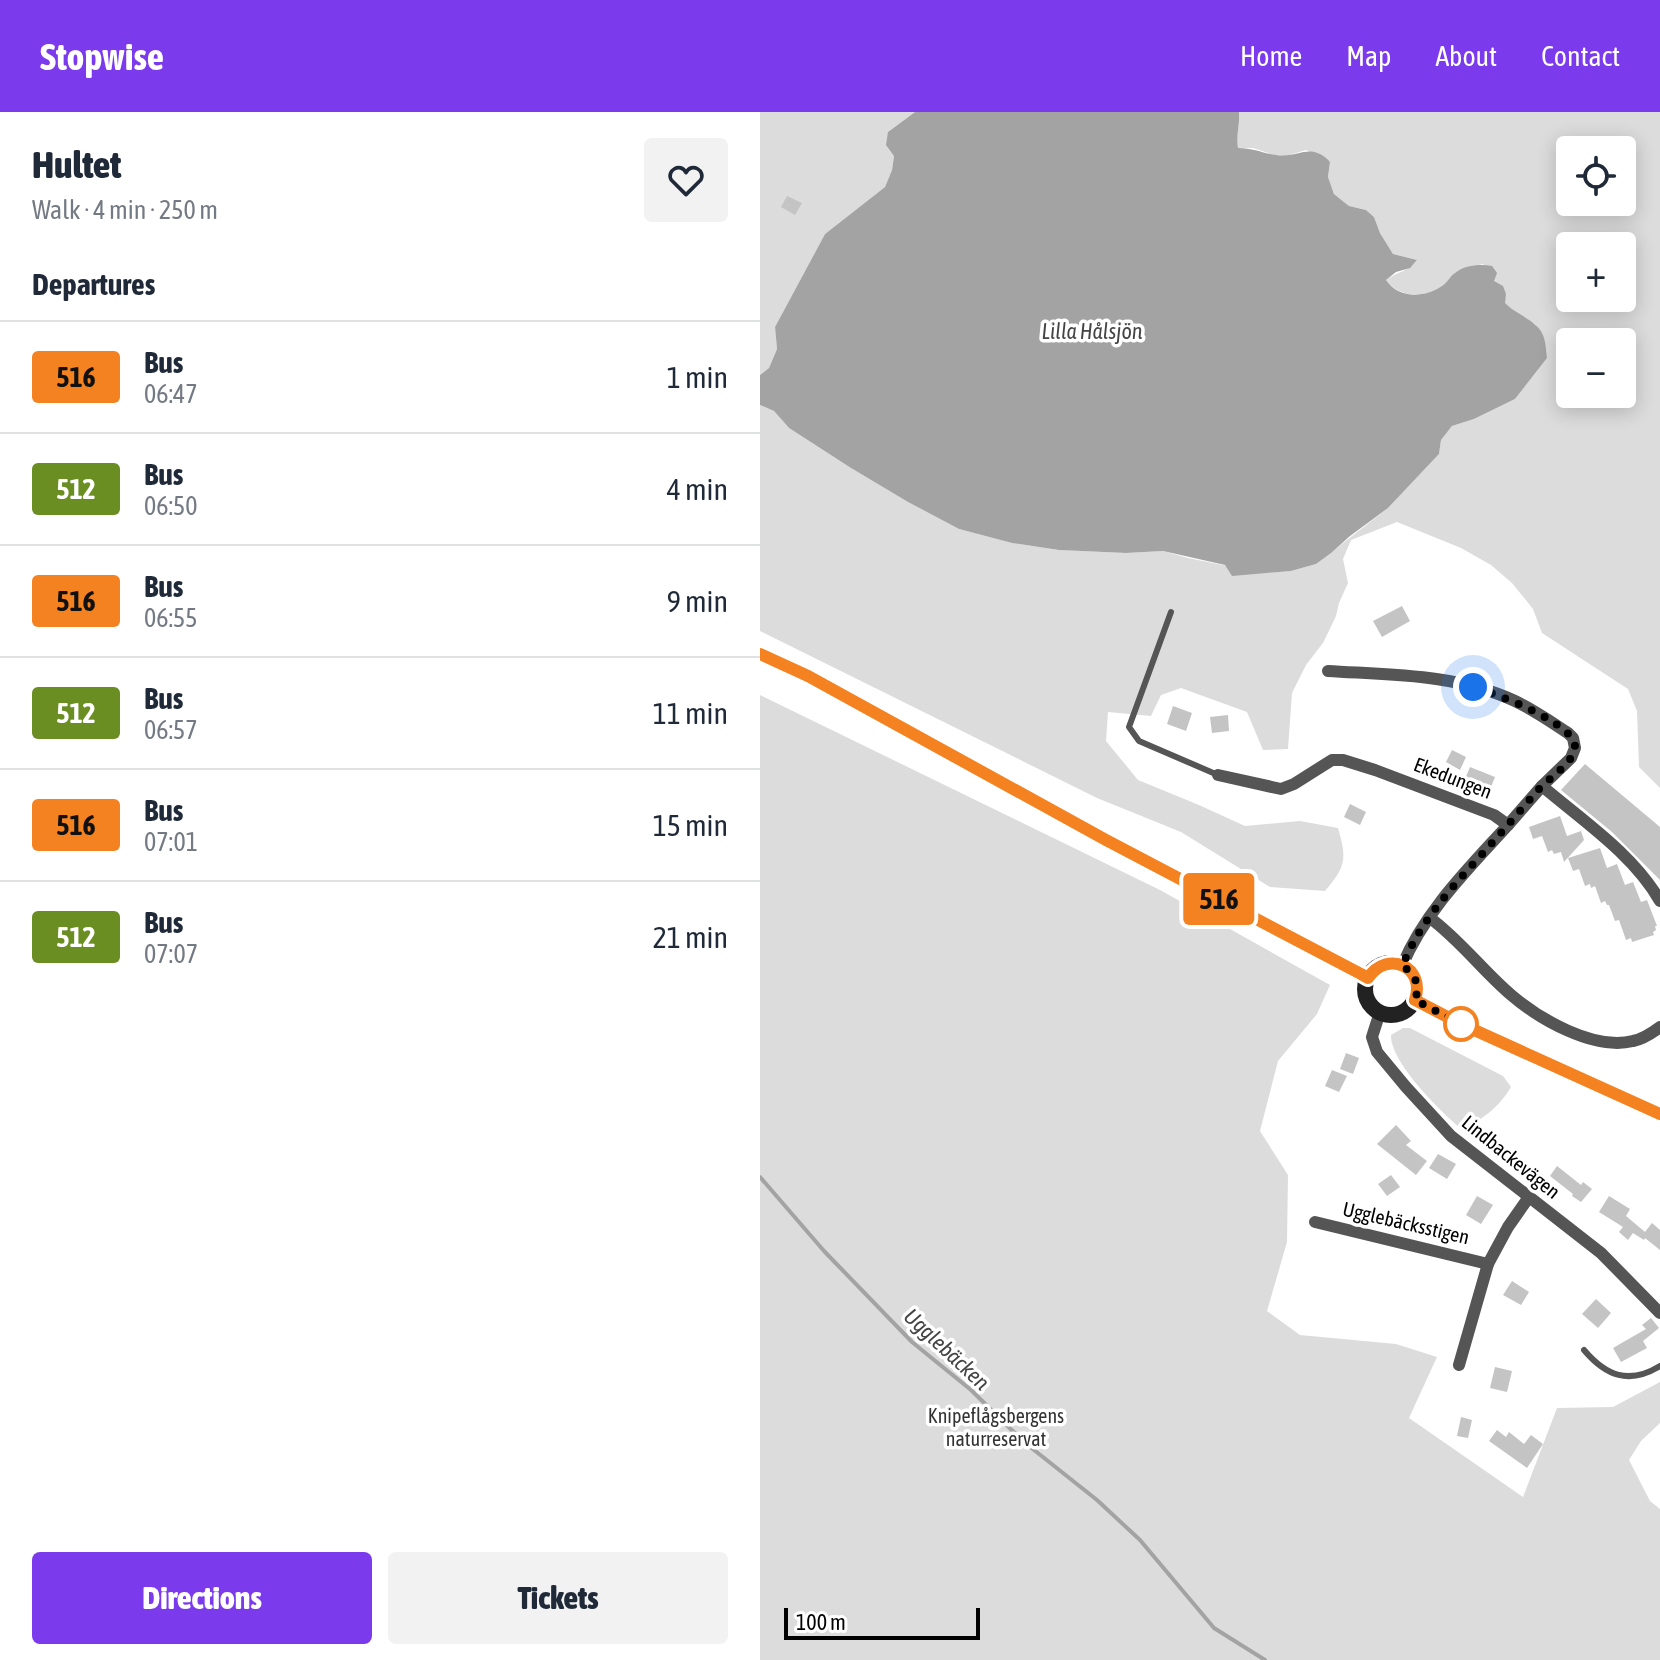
<!DOCTYPE html>
<meta charset="utf-8">
<style>
:root{--surface:#fff;--page:#f2f2f3;--text:#1f2937;--muted:#747a83;--line:#e0e1e3;--accent:#7c3aed}
body{margin:0;font-family:"Asap Condensed",sans-serif;background:var(--page);color:var(--text);height:100vh;display:flex;flex-direction:column;font-size:30px;white-space:nowrap}
*{box-sizing:border-box;margin:0}
p{font-size:26px;color:var(--muted)}
.icon{flex:none;width:44px;height:44px;fill:none;stroke:currentColor;stroke-width:2;stroke-linecap:round;stroke-linejoin:round}
.map{position:relative;flex:1;overflow:hidden}
.side{display:flex;flex-direction:column;background:var(--surface);width:760px}
.side>*{flex:none}
.badge{padding:0 16px;border-radius:6px;font-size:28px;line-height:52px}
.tools{position:absolute;left:796px;top:24px;display:grid;gap:16px}
.tools a{display:grid;place-items:center;width:80px;height:80px;border-radius:8px;background:var(--surface);box-shadow:0 4px 20px #0003;font-size:40px}
.scale{position:absolute;left:24px;bottom:20px;width:196px;box-sizing:border-box;padding-left:8px;border:4px solid #000;border-top:0;font-size:22px;line-height:28px;white-space:nowrap;color:#000;-webkit-text-stroke:6px #fff;paint-order:stroke}
.you{position:absolute;width:40px;height:40px;margin:-20px;border:6px solid #fff;border-radius:50%;background:#1a73e8;box-shadow:0 0 0 12px #1a73e833}
.map>.badge{position:absolute;translate:-50% -50%;box-shadow:0 0 0 4px #fff}
h2{padding:0 32px;font-size:30px;line-height:72px}
.round{display:grid;place-items:center;flex:none;width:84px;height:84px;border-radius:8px;background:var(--page)}
.overview{display:flex;align-items:center;justify-content:space-between;height:136px;padding:0 32px}
h1{font-size:38px;font-weight:800;line-height:60px}
.primary-button{display:flex;gap:16px;margin-top:auto;padding:16px 32px}
.primary-button a{flex:1;height:92px;border-radius:8px;background:var(--accent);color:#fff;font-size:32px;font-weight:800;line-height:92px;text-align:center}
.primary-button a+a{background:var(--page);color:var(--text)}
ul{padding:0;list-style:none}
li{display:flex;align-items:center;gap:24px;height:112px;padding:0 32px;border-top:2px solid var(--line)}
li div{flex:1}
li b{display:block;font-size:30px}
li em{font-style:normal}
li .badge{min-width:88px;font-weight:700;text-align:center}
header{display:flex;align-items:center;gap:48px;box-sizing:border-box;height:112px;padding:0 40px;background:var(--accent);color:#fff}
header strong{font-size:38px}
nav{display:flex;gap:44px;margin-inline-start:auto;font-size:28px}
main{display:flex;flex:1;min-height:0}
.map>svg:first-child{display:block}
.green{fill:#dcdcdc;fill-rule:evenodd}
.water{fill:#a3a3a3}
.lines{fill:none;stroke-linecap:round;stroke-linejoin:round}
.stream{stroke:#a3a3a3;stroke-width:4}
.building{fill:#c4c4c4}
.lane{stroke:#555;stroke-width:6}
.street{stroke:#555;stroke-width:12}
.secondary{stroke:#222;stroke-width:16}
.line-casing{stroke:#fff;stroke-width:18}
.line{stroke:#f58220;stroke-width:12}
.walk{stroke:#000;stroke-width:8;stroke-dasharray:0 14.4}
.stop-dot{fill:#fff;stroke:#f58220;stroke-width:4}
.labels{text-anchor:middle;stroke-width:7;stroke-linejoin:round;paint-order:stroke}
.street-label{font-size:20px;fill:#000;stroke:#fff}
.park-label{font-size:20px;fill:#333;stroke:#fff}
.water-label{font-size:22px;font-style:italic;fill:#444;stroke:#fff}
</style>
<header>
<strong>Stopwise</strong>
<nav><a>Home</a><a>Map</a><a>About</a><a>Contact</a></nav>
</header>
<main>
<section class="side">
<div class="overview"><div><h1>Hultet</h1><p>Walk · 4 min · 250 m</p></div><a class="round"><svg class="icon" aria-label="heart" viewBox="0 0 24 24"><path d="M12 20l-8-8c-3-5 5-10 8-4 3-6 11-1 8 4z"/></svg></a></div>
<h2>Departures</h2>
<ul>
<li><span class="badge" style="background:#f58220;color:#111">516</span><div><b>Bus</b><p>06:47</p></div><em>1 min</em></li>
<li><span class="badge" style="background:#6b8e23;color:#fff">512</span><div><b>Bus</b><p>06:50</p></div><em>4 min</em></li>
<li><span class="badge" style="background:#f58220;color:#111">516</span><div><b>Bus</b><p>06:55</p></div><em>9 min</em></li>
<li><span class="badge" style="background:#6b8e23;color:#fff">512</span><div><b>Bus</b><p>06:57</p></div><em>11 min</em></li>
<li><span class="badge" style="background:#f58220;color:#111">516</span><div><b>Bus</b><p>07:01</p></div><em>15 min</em></li>
<li><span class="badge" style="background:#6b8e23;color:#fff">512</span><div><b>Bus</b><p>07:07</p></div><em>21 min</em></li>
</ul>
<div class="primary-button"><a>Directions</a><a>Tickets</a></div>
</section>
<div class="map">
<svg width="900" height="1548" viewBox="0 0 900 1548">
<rect width="100%" height="100%" fill="#fff"/>
<!-- green -->
<g class="green">
<path d="M0,0H155L128,20L134,44L132,58L125,75L65,122L15,215L17,237L9,256L0,263Z"/>
<path d="M479,0H900V676L879,655L877,599L868,577L782,521L773,497L752,471L731,453L701,436L637,410L591,428L583,447L588,471L579,491L576,504L563,531L546,553L532,581L528,637L503,638L487,600L421,576L401,583L391,604L348,600L346,629L378,668L439,693L485,714L540,709L578,716C587,747 586,754 565,779L510,775L421,720L337,686L0,519V293L14,299L29,316L91,356L148,390L199,417L252,431L299,438L366,441L403,439L428,446L502,461L531,459L556,452L628,396L679,342L681,328L692,314L714,307L755,287L787,246L776,213L752,198L744,191L746,182L734,169L723,152C714,154 706,155 698,159C692,163 690,168 684,173C666,186 640,187 626,168C637,160 649,159 657,148L633,142L620,121L614,105L606,98L589,94L574,82L568,65L570,50L546,38L526,44L514,43L493,36H478C476,24 480,12 479,0ZM810,38H862V90H810ZM810,134H862V186H810ZM810,230H862V282H810Z"/>
<path d="M0,583L400,778L570,873L557,902L518,949L500,1019L528,1063L527,1130L507,1199L540,1223L636,1232L677,1245L649,1306L763,1385L797,1296L853,1295L900,1270V1311L881,1329L869,1348L890,1389L900,1397V1548H0Z"/>
<path d="M643,916H650L743,964L751,975C740,994 721,1010 700,1016C680,999 630,950 631,923Z"/>
</g>
<!-- water -->
<path class="water" d="M155,0H479C480,12 476,23 478,36C493,36 502,41 516,43C539,47 550,29 570,50L568,65L574,82L589,94L606,98L614,105L620,121L633,142L657,148L650,156L636,160L626,168C639,187 664,186 682,174C688,170 690,164 695,161C705,153 720,152 732,154L737,161L734,169L743,174L746,182L745,191C756,203 780,209 784,226C786,232 786,240 787,246L755,287L714,307L692,314L681,328L679,342L628,396L590,424L571,441L556,452L531,459L472,464L465,453L403,439L366,441L299,438L252,431L199,417L148,390L91,356L29,316L14,299L0,293V263L9,256L17,237L15,215L65,122L125,75L132,58L134,44L126,33L128,20Z"/>
<g class="lines">
<!-- stream -->
<path class="stream" d="M0,1065L64,1139L152,1230L211,1278L264,1330L337,1388L380,1428L454,1516L505,1548"/>
</g>
<!-- building -->
<g class="building">
<path d="M27,84L42,91L35,103L21,95Z"/>
<path d="M642,494L650,509L622,525L613,509Z"/>
<path d="M413,594L432,601L426,619L407,612Z"/>
<path d="M468,603L469,619L452,621L450,605Z"/>
<path d="M692,638L706,645L700,658L686,650Z"/>
<path d="M825,652L900,715V768L852,720L801,678Z"/>
<path d="M710,655L735,665L727,685L702,674Z"/>
<path d="M590,692L606,700L600,713L584,705Z"/>
<path d="M800,704L807,724L821,719L824,728L804,750L801,740L794,742L792,738L788,740L782,724L773,727L769,715Z"/>
<path d="M840,736L847,756L857,752L865,773L873,770L881,790L887,788L897,814H895L896,818L893,820L894,823L872,830L871,826L866,828L859,808L855,809L849,793H847L845,789L841,791L835,774L831,776L830,772L825,774L819,757L813,759L808,746Z"/>
<path d="M586,941L599,946L593,962L580,957Z"/>
<path d="M572,958L587,964L579,980L565,974Z"/>
<path d="M636,1013L651,1029L646,1033L667,1049L656,1063L617,1032Z"/>
<path d="M678,1042L696,1052L687,1067L669,1056Z"/>
<path d="M797,1054L821,1073L823,1070L832,1077L821,1090L812,1084L813,1082L790,1064Z"/>
<path d="M631,1063L640,1075L627,1084L618,1072Z"/>
<path d="M717,1084L733,1093L721,1112L706,1103Z"/>
<path d="M849,1084L870,1097L866,1104L885,1120L892,1111L900,1118V1138L885,1126L884,1128L873,1121L868,1128L859,1120L863,1115L839,1100Z"/>
<path d="M752,1169L769,1180L761,1193L743,1183Z"/>
<path d="M836,1187L851,1201L838,1216L822,1202Z"/>
<path d="M891,1206L899,1216L883,1229L887,1236L861,1250L853,1236L886,1217L882,1213Z"/>
<path d="M735,1255L752,1259L747,1280L730,1276Z"/>
<path d="M701,1305L712,1308L708,1326L697,1324Z"/>
<path d="M737,1318L746,1325L749,1320L764,1332L771,1323L783,1332L767,1356L729,1329Z"/>
</g>
<g class="lines">
<!-- lane -->
<g class="lane">
<path d="M411,500L369,615L379,629L458,663"/>
<path d="M824,1238C846,1264 869,1273 900,1254"/>
</g>
<!-- street -->
<g class="street">
<path d="M568,559C631,563 697,562 755,589C774,598 791,610 808,621L813,626L815,636L811,646L782,674L748,713"/>
<path d="M458,663L521,677L534,672L572,648H583L615,658L734,703L748,713C709,756 665,799 642,854"/>
<path d="M782,674C823,709 873,742 900,789"/>
<path d="M670,806C700,828 722,858 750,882C779,907 834,939 873,929C883,927 892,921 900,915"/>
<path d="M620,900L612,925L617,940L646,975L691,1024L841,1141L900,1201"/>
<path d="M555,1110L728,1152"/>
<path d="M699,1253L728,1152L748,1115L769,1085"/>
</g>
<!-- secondary -->
<g class="secondary">
<path d="M0,542L48,564L346,728L608,866"/>
<circle cx="631" cy="877" r="26"/>
<path d="M655,888L701,912L900,1002"/>
</g>
</g>
<g class="lines">
<defs>
<path id="line" d="M0,542L48,564L346,728L601,862L608,866C628,837 666,855 655,888L701,912L900,1002"/>
</defs>
<!-- line casing -->
<use href="#line" class="line-casing"/>
<!-- line -->
<use href="#line" class="line"/>
<!-- walk -->
<path class="walk" d="M701,912L655,888C660,874 656,862 642,854L645,848C664,803 700,767 732,731C748,713 764,694 780,676C790,666 815,649 815,635C815,611 734,581 713,575"/>
</g>
<!-- markers -->
<circle class="stop-dot" cx="701" cy="912" r="16"/>
<g class="labels">
<!-- street labels -->
<g class="street-label">
<text transform="translate(693 666) rotate(21)" y="7">Ekedungen</text>
<text transform="translate(751 1045) rotate(39)" y="7">Lindbackevägen</text>
<text transform="translate(646 1111) rotate(13)" y="7">Ugglebäcksstigen</text>
</g>
<!-- park labels -->
<g class="park-label">
<text x="236" y="1311">Knipeflågsbergens<tspan x="236" dy="23">naturreservat</tspan></text>
</g>
<!-- water labels -->
<g class="water-label">
<text x="332" y="227">Lilla Hålsjön</text>
<text transform="translate(187 1237) rotate(43)" y="8">Ugglebäcken</text>
</g>
</g>
</svg>
<div class="tools">
<a><svg class="icon" aria-label="locate" viewBox="0 0 24 24"><circle cx="12" cy="12" r="6"/><path d="M12 2v4M12 18v4M2 12h4M18 12h4"/></svg></a>
<a>+</a>
<a>−</a>
</div>
<div class="scale">100 m</div>
<div class="you" style="left:713px;top:575px"></div>
<b class="badge" style="left:459px;top:787px;background:#f58220;color:#111">516</b>
</div>
</main>
